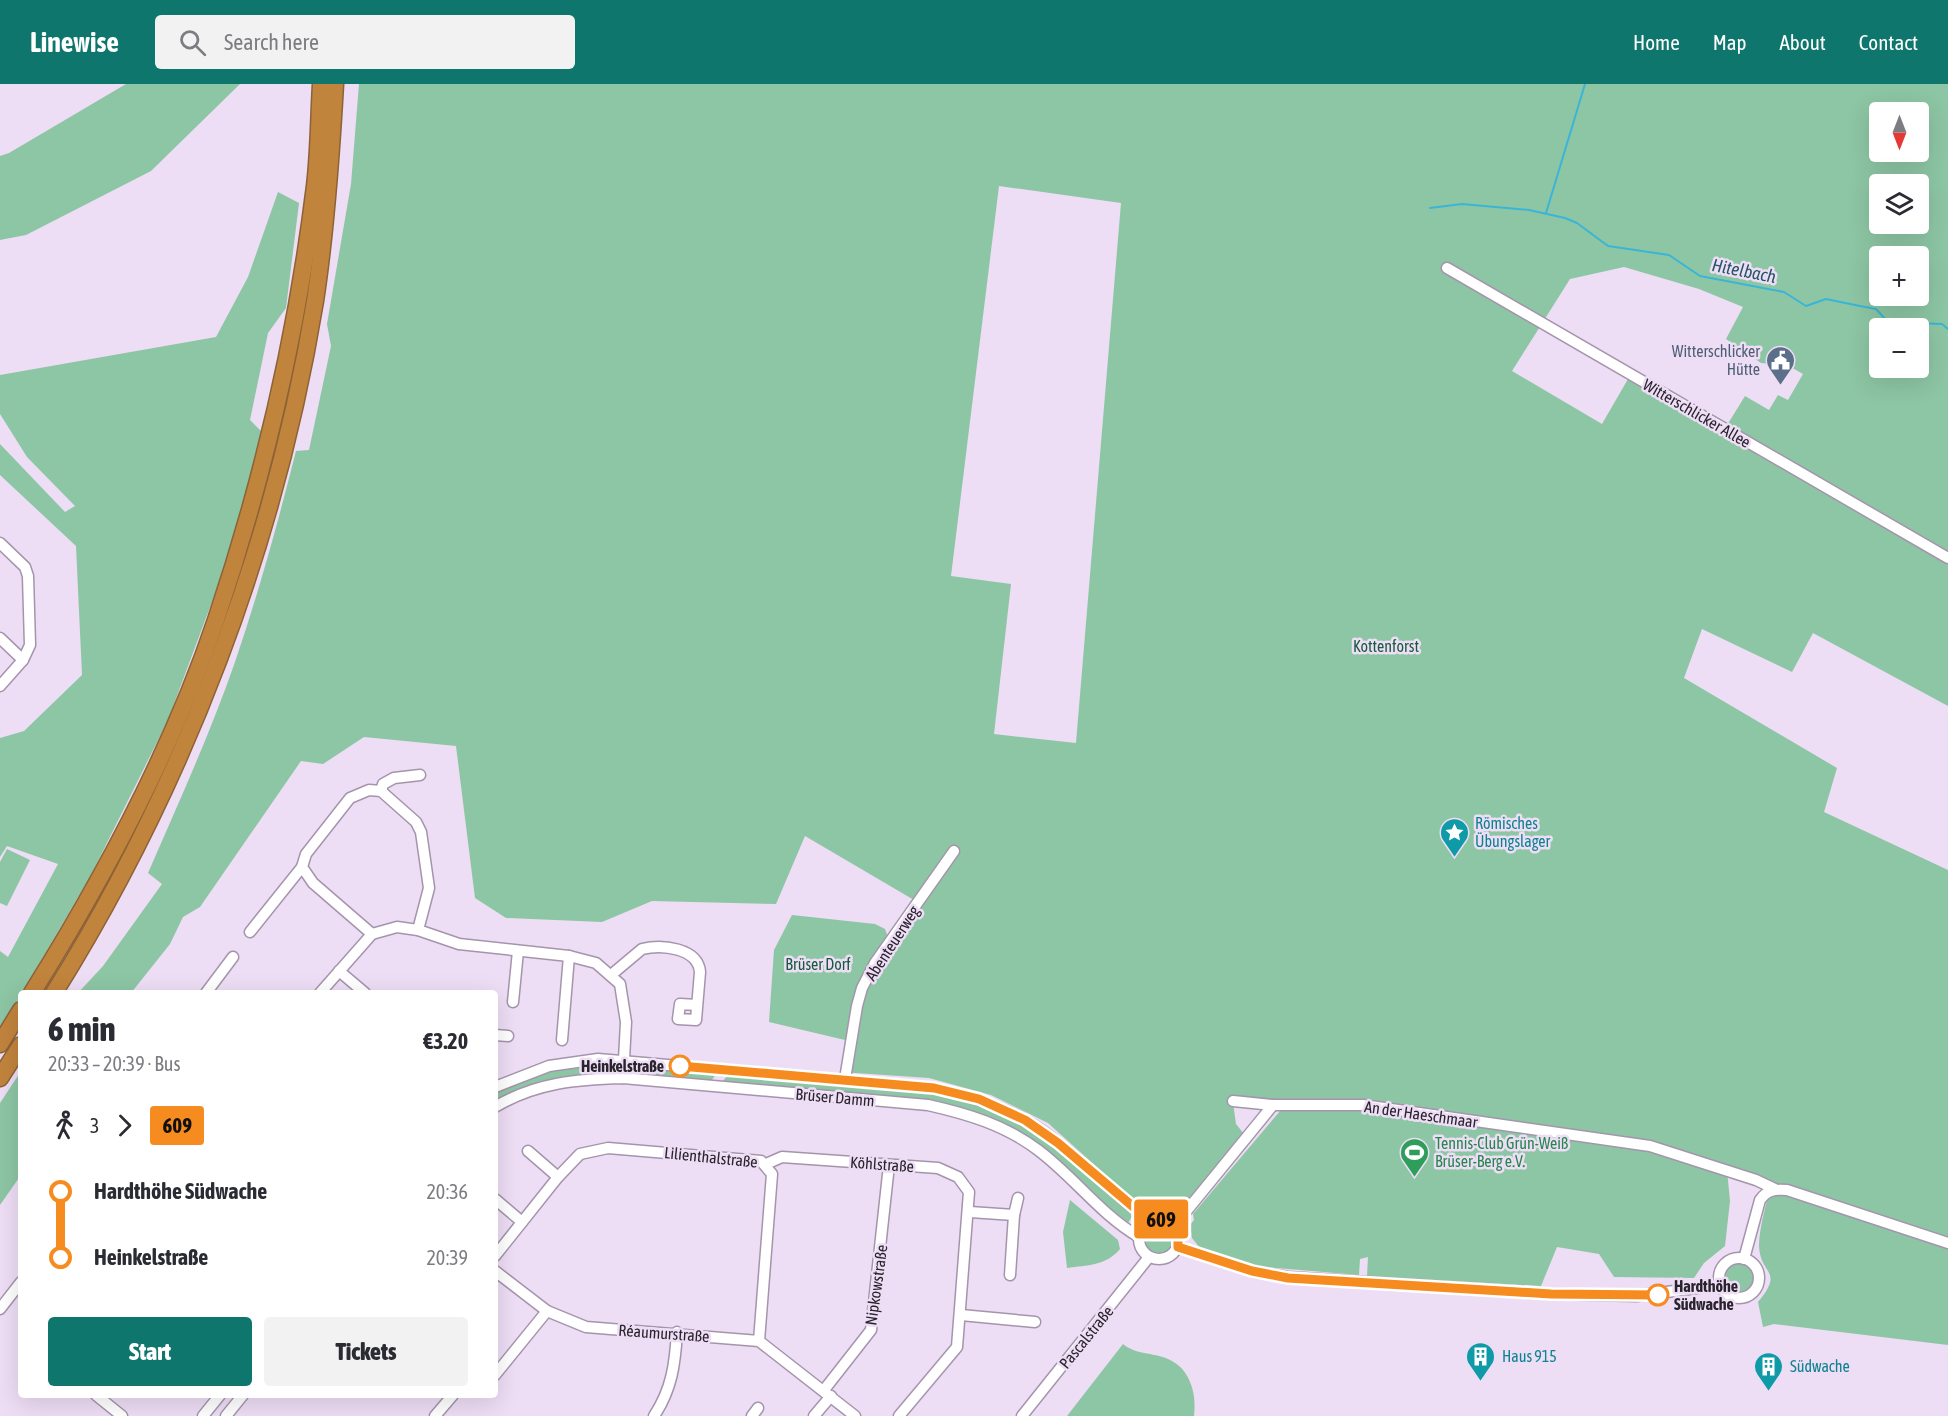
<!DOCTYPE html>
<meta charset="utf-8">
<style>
:root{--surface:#fff;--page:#f2f2f3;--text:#2b2b33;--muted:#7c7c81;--accent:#0f766e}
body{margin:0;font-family:"Asap Condensed",sans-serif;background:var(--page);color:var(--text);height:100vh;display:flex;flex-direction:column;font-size:22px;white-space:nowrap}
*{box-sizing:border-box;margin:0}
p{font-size:20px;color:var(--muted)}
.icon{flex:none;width:33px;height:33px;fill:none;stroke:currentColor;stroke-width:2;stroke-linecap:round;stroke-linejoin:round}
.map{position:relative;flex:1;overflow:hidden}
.details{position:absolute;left:18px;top:906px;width:480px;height:408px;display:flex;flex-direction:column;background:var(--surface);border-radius:6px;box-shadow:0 6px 24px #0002}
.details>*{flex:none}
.badge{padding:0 12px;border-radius:4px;font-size:21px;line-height:39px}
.needle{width:39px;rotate:180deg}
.controls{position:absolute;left:1869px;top:18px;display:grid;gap:12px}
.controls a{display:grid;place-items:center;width:60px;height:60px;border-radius:6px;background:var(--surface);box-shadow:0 6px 24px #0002;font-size:30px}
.map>.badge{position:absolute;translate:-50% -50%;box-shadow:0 0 0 3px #fff}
.legs{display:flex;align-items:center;gap:9px;height:66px;padding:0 30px;font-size:20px}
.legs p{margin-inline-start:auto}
.summary{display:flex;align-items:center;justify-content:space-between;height:102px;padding:0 30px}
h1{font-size:33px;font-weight:800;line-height:45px}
.action{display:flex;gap:12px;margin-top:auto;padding:12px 30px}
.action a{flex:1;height:69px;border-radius:6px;background:var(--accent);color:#fff;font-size:24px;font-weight:800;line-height:69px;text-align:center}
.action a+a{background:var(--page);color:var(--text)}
ul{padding:0 30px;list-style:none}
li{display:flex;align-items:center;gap:21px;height:66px;font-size:22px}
li i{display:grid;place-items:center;width:9px;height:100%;margin:0 8px;background:currentColor}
li i::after{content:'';width:15px;height:15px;margin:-8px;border:4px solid;border-radius:50%;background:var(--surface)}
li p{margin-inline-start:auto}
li:first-child i{background:linear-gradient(#0000 50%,currentColor 0)}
li:last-child i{background:linear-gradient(currentColor 50%,#0000 0)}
header{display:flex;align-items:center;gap:36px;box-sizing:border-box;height:84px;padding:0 30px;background:var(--accent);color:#fff}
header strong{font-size:28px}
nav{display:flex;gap:33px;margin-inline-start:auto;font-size:21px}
.search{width:420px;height:54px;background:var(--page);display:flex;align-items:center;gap:15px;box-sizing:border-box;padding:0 21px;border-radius:6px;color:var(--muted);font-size:22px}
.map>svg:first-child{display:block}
.green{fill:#8dc6a4;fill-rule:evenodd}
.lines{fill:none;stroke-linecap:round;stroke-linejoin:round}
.stream{stroke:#3ab5d7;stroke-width:2}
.minor-casing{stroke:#a495ac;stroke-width:13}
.highway-casing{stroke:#8c6237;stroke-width:19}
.minor{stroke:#fff;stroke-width:10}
.highway{stroke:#c1843d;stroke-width:16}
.line-1-casing{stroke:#fff;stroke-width:14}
.line-1{stroke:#f68b1f;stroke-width:9}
.stop-1-dot{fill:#fff;stroke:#f68b1f;stroke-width:3}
.labels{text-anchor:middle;stroke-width:5;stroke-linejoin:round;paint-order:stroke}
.service-label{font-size:16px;fill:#4e5e75;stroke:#edddf5;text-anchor:end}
.street-label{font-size:16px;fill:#29232c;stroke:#edddf5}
.park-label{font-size:16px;fill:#165b39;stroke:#edddf5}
.culture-label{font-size:16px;fill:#0d838f;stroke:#edddf5;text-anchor:start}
.stop-label{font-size:16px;font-weight:bold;fill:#29232c;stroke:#edddf5;text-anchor:end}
.leisure-label{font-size:16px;fill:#27864d;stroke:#edddf5;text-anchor:start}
.water-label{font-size:18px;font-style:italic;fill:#255665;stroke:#edddf5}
</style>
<header>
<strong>Linewise</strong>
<div class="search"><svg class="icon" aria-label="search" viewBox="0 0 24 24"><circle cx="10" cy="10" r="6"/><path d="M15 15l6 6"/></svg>Search here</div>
<nav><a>Home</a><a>Map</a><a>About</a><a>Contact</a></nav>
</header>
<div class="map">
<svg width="1948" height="1332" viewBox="0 0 1948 1332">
<rect width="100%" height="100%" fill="#edddf5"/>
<!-- green -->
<g class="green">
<path d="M126,0H240L151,87L26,151L0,156V72L9,69Z"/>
<path d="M359,0H1948V622L1813,549L1792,588L1702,545L1684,594L1837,684L1824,728L1948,786V1261L1774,1240L1763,1243L1758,1218C1785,1186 1760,1191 1759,1162C1759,1143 1767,1120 1770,1101L1727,1086L1730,1117L1725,1162L1704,1179L1694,1194L1614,1193L1599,1170L1557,1163L1541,1202L1367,1192L1368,1173L1360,1175L1359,1191L1253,1182L1200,1164L1192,1154L1190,1141L1194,1136L1193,1130L1280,1027V1018L1233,1019L1236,1040L1244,1050L1180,1125L1150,1126L1140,1122L1048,1039L991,1011L929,994L841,988L845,956L769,938L774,866L792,831L875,840L885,845L888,853L914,816L805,752L776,820L652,817L602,838L506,834L475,814L456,662L364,653L323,680L301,677L200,823L183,833L170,860L131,909H78L103,882L162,800L148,789C178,720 210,650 235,578C259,508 278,438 296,367L309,366L331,262L327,240L351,100ZM1880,28H1918V68H1880ZM1880,100H1918V140H1880ZM999,102L1121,119L1076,659L994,650L1011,500L951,492ZM1880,172H1918V212H1880ZM1624,183L1699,205L1743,223L1726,255L1761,279L1789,282L1803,290L1788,316L1778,311L1769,326L1745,312L1721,351L1628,295L1602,340L1512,287L1570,195ZM1880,244H1918V284H1880Z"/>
<path d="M278,108L299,119L286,224L268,249L250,336L264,350L248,421L168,636L91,791L0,947V867L8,873L58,780L7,762L0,773V654L24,647L82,591L76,462L0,391V360L65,428L75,422L27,373L0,330V291L216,253L248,193Z"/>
<path d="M7,765L30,776L7,822L0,819V778Z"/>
<path d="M605,980L616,982C607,993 589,990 576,991C547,994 521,1005 495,1018V1007L552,986Z"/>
<path d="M628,982L717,989L711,997L635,990Z"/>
<path d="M21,987V1091L0,1121V1019Z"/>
<path d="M729,990L925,1006L985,1021L1022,1039L1045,1054L1133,1131L1128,1139L1005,1040L968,1025L910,1014L722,998Z"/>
<path d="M1070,1116L1118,1156L1120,1165C1106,1182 1087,1181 1067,1184L1063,1148Z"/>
<circle cx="1160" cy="1155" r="15"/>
<circle cx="1740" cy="1194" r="15"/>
<path d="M1123,1260C1136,1271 1152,1268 1168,1275C1190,1284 1197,1310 1194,1332H1067Z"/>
</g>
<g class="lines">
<!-- stream -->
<g class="stream">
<path d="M1430,124L1462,120L1529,126L1565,134L1577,139L1608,162L1669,171L1700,192L1784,208L1806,222L1826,215L1860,222L1876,225L1888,238L1942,240L1948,245"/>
<path d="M1546,129L1585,0"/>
</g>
<defs>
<g id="minor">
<path d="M1447,184L1948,474"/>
<path d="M0,459L25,483L28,492L30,561L23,576L0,602"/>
<path d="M0,554L23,576"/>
<path d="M381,707L383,700L394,694L420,691"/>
<path d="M250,848L302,783"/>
<path d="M372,850L313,799L302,783L306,770L350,714L369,706L381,707L416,738L421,748L429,804L418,846"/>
<path d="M339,887L365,909"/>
<path d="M611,891L642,865C662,860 698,864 700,888L696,936L678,935L680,920L697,921"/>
<path d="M206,909L233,873"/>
<path d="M320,909L372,850L397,843L418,846L459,860L569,872L596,879L620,900L626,938L623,994"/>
<path d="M513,918L518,867"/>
<path d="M495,951L508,952"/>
<path d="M562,956L569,872"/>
<path d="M845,995L857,922L862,904L875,879L954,767"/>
<path d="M495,1003L549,982L598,975L934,1004C966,1011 997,1020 1025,1036C1071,1063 1107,1105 1150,1137"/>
<path d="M1233,1017L1273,1021H1363L1650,1062L1756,1096L1775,1105"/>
<path d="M495,1023C535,999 577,995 623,994L928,1021C968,1030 1005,1041 1038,1066C1074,1093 1100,1130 1139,1153"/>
<path d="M528,1067L558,1093"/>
<path d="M766,1080L782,1073L938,1084L958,1093L969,1108L957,1263L899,1332"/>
<path d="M495,1115L522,1138"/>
<path d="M970,1128L1014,1131L1018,1114"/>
<circle cx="1159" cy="1155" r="20"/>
<path d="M1175,1141L1273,1021"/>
<path d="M1178,1163L1252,1187L1288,1193L1551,1210L1636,1212L1720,1201"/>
<path d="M495,1172L558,1093L580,1070L608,1064L761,1077L772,1090L759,1257"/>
<circle cx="1739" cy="1194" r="20"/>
<path d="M1744,1175L1760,1116C1767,1106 1774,1105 1787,1106L1948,1159"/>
<path d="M495,1187L547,1227L586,1243L759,1257L855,1332"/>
<path d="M1010,1191L1014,1131"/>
<path d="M0,1225L21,1198"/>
<path d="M961,1231L1035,1238"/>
<path d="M495,1291L547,1227"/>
<path d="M824,1306L871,1246L889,1081"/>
<path d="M96,1311L122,1332"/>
<path d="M203,1332L220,1311"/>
<path d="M226,1332L243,1311"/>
<path d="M435,1332L453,1311"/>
<path d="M654,1332C672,1305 675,1280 677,1248"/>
<path d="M752,1332L758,1324"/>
<path d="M814,1332L831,1312"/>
<path d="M1022,1332L1149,1173"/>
</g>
<g id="highway">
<path d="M32,909C105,792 172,667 216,536C263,396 297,249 315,102C319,68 319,34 321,0"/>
<path d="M54,909C185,699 275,461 315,217C326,145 331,72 335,0"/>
<path d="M0,960L21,926"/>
<path d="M0,994L21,961"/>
</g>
</defs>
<!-- minor casing -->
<use href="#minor" class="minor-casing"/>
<!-- highway casing -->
<use href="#highway" class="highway-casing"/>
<!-- minor -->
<use href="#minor" class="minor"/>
<!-- highway -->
<use href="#highway" class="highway"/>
</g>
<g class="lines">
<defs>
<path id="line-1" d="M680,982L934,1004L979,1015L1025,1036L1058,1059L1150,1137C1162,1133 1171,1136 1178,1146V1163L1252,1187L1288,1194L1551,1210L1658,1211"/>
</defs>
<!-- line-1 casing -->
<use href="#line-1" class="line-1-casing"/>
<!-- line-1 -->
<use href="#line-1" class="line-1"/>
</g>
<!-- icons -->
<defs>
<symbol id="civic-pin" viewBox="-11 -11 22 30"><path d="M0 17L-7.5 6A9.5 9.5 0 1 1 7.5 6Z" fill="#5c6f8a" stroke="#edddf5"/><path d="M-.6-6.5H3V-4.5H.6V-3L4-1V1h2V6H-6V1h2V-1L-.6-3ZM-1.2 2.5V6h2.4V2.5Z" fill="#fff"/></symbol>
<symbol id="sight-pin" viewBox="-11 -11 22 30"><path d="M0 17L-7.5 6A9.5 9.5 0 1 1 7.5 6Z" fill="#0f9aa8" stroke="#edddf5"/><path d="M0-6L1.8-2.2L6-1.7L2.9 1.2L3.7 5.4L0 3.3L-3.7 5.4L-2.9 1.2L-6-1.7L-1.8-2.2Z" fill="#fff"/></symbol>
<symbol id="stadium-pin" viewBox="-11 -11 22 30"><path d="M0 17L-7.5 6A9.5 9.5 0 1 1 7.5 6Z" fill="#2e9e5b" stroke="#edddf5"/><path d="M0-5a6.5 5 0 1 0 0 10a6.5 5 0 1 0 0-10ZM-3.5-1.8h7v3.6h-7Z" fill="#fff"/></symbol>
<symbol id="building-pin" viewBox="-11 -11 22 30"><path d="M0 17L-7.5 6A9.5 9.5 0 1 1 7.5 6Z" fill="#0f9aa8" stroke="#edddf5"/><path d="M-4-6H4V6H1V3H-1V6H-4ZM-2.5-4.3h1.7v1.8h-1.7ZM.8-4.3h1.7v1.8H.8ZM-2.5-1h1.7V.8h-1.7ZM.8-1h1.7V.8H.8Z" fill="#fff"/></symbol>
</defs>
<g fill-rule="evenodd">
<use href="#civic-pin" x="1764" y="260" width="33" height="45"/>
<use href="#sight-pin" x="1438" y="732" width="33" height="45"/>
<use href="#stadium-pin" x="1398" y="1052" width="33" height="45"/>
<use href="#building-pin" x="1464" y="1256" width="33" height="45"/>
<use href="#building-pin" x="1752" y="1266" width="33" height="45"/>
</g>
<!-- markers -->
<g class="stop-1-dot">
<circle cx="680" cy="982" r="10"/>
<circle cx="1658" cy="1211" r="10"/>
</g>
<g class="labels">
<!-- service labels -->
<g class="service-label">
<text x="1760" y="273">Witterschlicker<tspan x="1760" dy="18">Hütte</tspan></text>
</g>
<!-- street labels -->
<g class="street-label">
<text transform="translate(1697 329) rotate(30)" y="6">Witterschlicker Allee</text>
<text transform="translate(892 859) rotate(-57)" y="6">Abenteuerweg</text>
<text transform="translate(835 1013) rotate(5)" y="6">Brüser Damm</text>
<text transform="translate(1421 1030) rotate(8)" y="6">An der Haeschmaar</text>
<text transform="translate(711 1073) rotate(6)" y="6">Lilienthalstraße</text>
<text transform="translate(882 1080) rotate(4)" y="6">Köhlstraße</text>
<text transform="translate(876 1201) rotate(-82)" y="6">Nipkowstraße</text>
<text transform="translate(664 1249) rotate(4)" y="6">Réaumurstraße</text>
<text transform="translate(1086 1253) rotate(-51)" y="6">Pascalstraße</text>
</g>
<!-- park labels -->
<g class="park-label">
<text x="1386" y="568">Kottenforst</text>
<text x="818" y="886">Brüser Dorf</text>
</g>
<!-- culture labels -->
<g class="culture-label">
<text x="1475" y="745">Römisches<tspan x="1475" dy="18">Übungslager</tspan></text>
<text x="1502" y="1278">Haus 915</text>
<text x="1790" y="1288">Südwache</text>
</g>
<!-- stop labels -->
<g class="stop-label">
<text x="664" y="988">Heinkelstraße</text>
<text x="1674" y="1208" text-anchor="start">Hardthöhe<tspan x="1674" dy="18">Südwache</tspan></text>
</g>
<!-- leisure labels -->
<g class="leisure-label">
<text x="1435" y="1065">Tennis-Club Grün-Weiß<tspan x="1435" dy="18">Brüser-Berg e.V.</tspan></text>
</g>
<!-- water labels -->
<g class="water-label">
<text transform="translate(1744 187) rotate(11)" y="6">Hitelbach</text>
</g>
</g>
</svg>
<div class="controls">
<a><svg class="needle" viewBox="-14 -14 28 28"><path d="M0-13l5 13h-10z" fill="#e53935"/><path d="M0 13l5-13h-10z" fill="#7c7c81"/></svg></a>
<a><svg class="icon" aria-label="layers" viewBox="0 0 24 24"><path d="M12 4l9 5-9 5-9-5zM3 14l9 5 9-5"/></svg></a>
<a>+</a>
<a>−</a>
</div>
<b class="badge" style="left:1161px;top:1135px;background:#f68b1f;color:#111">609</b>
<section class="details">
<div class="summary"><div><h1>6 min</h1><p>20:33 – 20:39 · Bus</p></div><b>€3.20</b></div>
<div class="legs"><svg class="icon" aria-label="walk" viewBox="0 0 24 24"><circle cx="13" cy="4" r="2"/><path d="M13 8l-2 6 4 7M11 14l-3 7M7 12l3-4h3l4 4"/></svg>3<svg class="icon" aria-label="forward" viewBox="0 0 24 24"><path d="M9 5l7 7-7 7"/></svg><b class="badge" style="background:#f68b1f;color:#111">609</b></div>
<ul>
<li><i style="color:#f68b1f"></i><b>Hardthöhe Südwache</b><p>20:36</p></li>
<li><i style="color:#f68b1f"></i><b>Heinkelstraße</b><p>20:39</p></li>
</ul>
<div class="action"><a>Start</a><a>Tickets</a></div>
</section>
</div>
